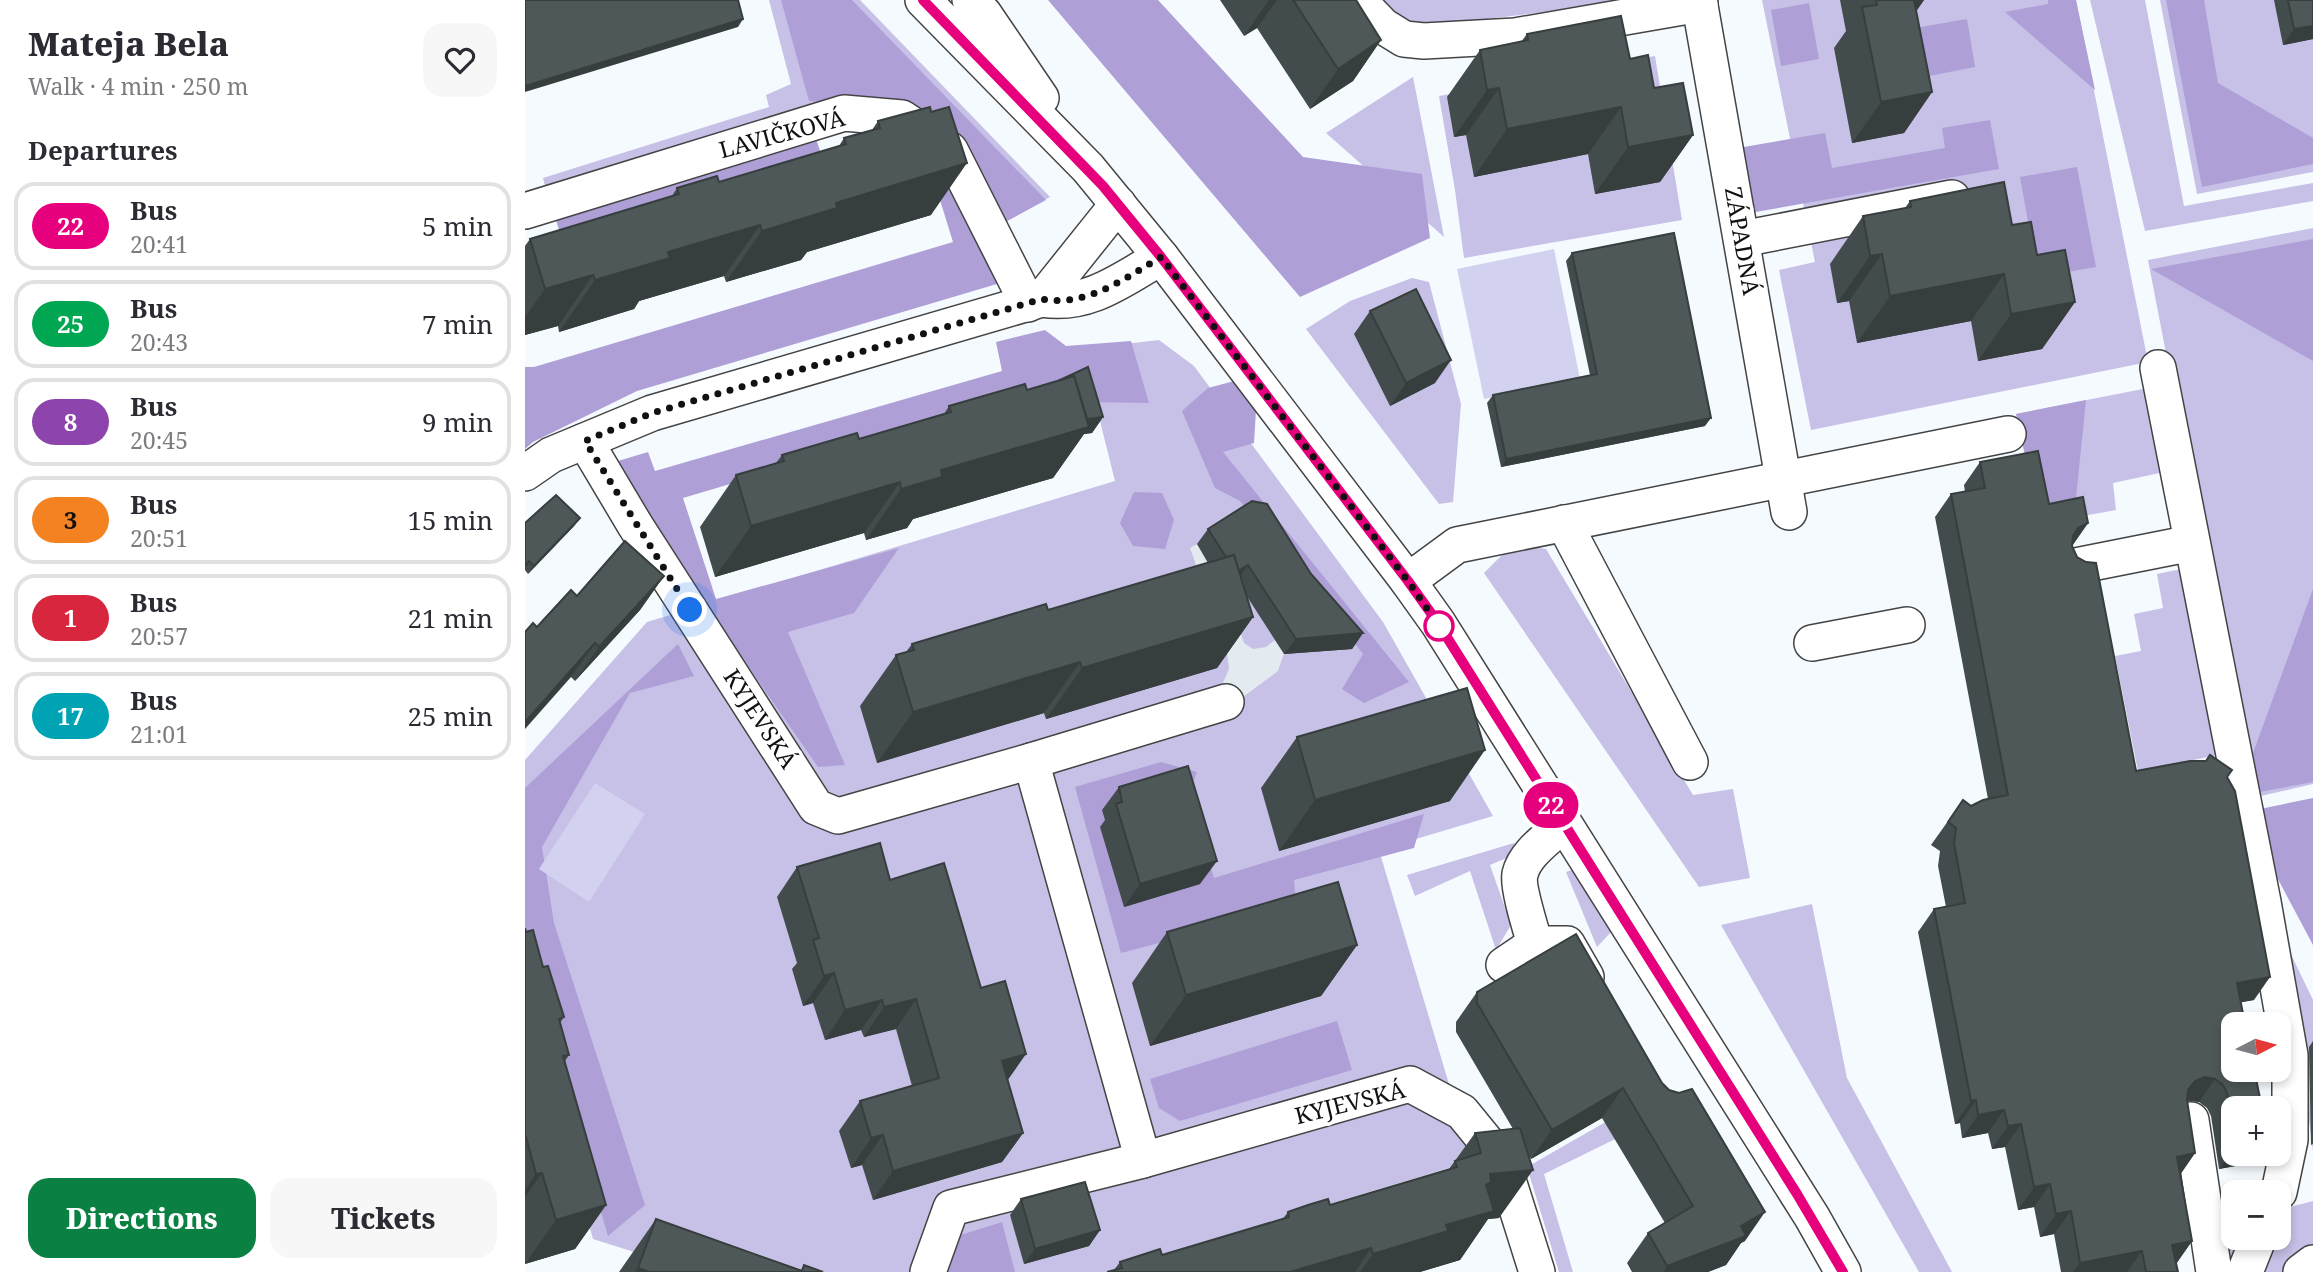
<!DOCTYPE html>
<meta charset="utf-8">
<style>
:root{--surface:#fff;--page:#f7f7f7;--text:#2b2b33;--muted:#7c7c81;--line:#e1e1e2;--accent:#0b8043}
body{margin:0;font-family:"Noto Serif",serif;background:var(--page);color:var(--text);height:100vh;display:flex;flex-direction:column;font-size:26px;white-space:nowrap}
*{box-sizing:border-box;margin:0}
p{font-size:23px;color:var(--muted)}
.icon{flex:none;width:38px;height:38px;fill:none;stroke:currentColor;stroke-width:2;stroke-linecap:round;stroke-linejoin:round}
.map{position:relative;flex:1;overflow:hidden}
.drawer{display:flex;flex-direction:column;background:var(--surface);width:525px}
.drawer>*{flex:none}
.badge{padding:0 14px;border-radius:23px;font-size:24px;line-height:46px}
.needle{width:46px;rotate:84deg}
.fabs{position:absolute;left:1696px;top:1012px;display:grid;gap:14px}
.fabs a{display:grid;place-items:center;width:70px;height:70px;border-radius:14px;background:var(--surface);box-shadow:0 4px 10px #0003;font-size:35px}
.you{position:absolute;width:35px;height:35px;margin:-18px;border:5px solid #fff;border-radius:50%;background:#1a73e8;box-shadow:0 0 0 10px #1a73e833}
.map>.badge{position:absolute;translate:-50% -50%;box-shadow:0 0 0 4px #fff}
h2{padding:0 28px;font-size:26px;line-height:63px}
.round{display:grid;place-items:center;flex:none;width:74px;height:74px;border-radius:21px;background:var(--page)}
.summary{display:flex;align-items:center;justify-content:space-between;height:119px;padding:0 28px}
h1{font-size:33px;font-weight:800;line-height:52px}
.action{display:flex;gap:14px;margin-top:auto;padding:14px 28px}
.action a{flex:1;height:80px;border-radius:21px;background:var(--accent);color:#fff;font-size:28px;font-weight:800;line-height:80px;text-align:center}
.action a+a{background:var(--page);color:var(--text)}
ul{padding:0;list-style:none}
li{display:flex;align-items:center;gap:21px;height:88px;margin:0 14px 10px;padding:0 14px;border:4px solid var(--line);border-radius:21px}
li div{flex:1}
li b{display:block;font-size:26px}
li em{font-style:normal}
li .badge{min-width:77px;font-weight:700;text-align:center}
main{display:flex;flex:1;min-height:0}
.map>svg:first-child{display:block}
.green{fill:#c7c0e7}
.forest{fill:#aea0d7}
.pitch{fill:#d2d1ef}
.plaza{fill:#e3eaf0}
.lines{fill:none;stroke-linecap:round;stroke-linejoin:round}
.minor-casing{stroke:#444;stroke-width:38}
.minor{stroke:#fff;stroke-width:35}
.wall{fill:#434c4d}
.shaded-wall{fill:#373e3e}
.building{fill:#4e5859;stroke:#373e3e;stroke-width:2}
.line-casing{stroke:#fff;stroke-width:16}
.line{stroke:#e6007e;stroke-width:10}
.walk{stroke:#111;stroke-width:7;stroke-dasharray:0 12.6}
.stop-dot{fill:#fff;stroke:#e6007e;stroke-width:3.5}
.labels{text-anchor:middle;stroke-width:7;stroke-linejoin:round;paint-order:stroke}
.street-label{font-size:23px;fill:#111;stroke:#fff}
</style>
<main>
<section class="drawer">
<div class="summary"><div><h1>Mateja Bela</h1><p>Walk · 4 min · 250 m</p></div><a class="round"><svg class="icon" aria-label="heart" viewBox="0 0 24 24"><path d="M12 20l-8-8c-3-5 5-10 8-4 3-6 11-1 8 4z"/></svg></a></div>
<h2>Departures</h2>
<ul>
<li><span class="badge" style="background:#e6007e;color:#fff">22</span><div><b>Bus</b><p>20:41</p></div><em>5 min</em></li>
<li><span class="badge" style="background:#00a651;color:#fff">25</span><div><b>Bus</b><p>20:43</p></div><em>7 min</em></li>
<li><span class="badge" style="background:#8e44ad;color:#fff">8</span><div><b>Bus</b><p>20:45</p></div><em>9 min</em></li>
<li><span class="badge" style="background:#f58220;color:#111">3</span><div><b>Bus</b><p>20:51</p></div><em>15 min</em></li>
<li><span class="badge" style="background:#d7263d;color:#fff">1</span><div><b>Bus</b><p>20:57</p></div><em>21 min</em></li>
<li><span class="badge" style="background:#00a3b4;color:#fff">17</span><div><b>Bus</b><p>21:01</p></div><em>25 min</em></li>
</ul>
<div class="action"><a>Directions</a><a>Tickets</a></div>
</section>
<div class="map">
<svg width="1788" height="1272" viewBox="0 0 1788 1272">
<rect width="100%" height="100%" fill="#f5fafe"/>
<!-- green -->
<g class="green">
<path d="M244,0H335L525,197L471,226L380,112L23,198L18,178L244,107L241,95L266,84Z"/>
<path d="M854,0H1111V1L928,23H883Z"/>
<path d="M1237,0H1551L1623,362L1286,430L1254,270L1290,262Z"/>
<path d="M1565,0H1620L1659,206L1788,183V201L1620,231Z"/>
<path d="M1635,0H1788V172L1672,194Z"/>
<path d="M1130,56L1157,220L939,258L930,190L914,96Z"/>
<path d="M888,77L919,237L801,133Z"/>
<path d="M1788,228V784L1727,798L1623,260Z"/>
<path d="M887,278L904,282L936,404L928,502L914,504L781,329L825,301Z"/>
<path d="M634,340L669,366L858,622L968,816L854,850L947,1161L580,1272H172L68,1239L0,1003V760L122,622L590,481L557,349Z"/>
<path d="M1628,387L1644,471L1588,483L1591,510L1552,517L1491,414Z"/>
<path d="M1008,547L1021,549L1168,795L1208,789L1225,878L1174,887L959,573L977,555Z"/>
<path d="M1661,568L1698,754L1613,771L1590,656L1616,651L1609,614L1638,608L1632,574Z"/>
<path d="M989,843L993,853L965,865L986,925L971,950L945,871L890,896L882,875Z"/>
<path d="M1049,869L1087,931L1072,947L1041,872Z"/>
<path d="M1287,904L1322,1078L1427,1272H1394L1196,925Z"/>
<path d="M1762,946L1788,1000V1151Z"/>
<path d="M1119,1100L1129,1120L1019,1174L1048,1272H1034L1002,1167Z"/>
<path d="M1788,1201V1245L1759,1272H1733L1751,1237H1754V1231L1765,1207Z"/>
<path d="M1708,1214V1237H1721L1708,1272L1700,1215Z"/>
</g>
<!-- forest -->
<g class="forest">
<path d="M256,0H327L521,200L475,225L382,108L284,101Z"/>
<path d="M523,0H633L778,157L897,174L905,238L775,297Z"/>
<path d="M1523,0H1551L1570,90L1480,12L1523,4Z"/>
<path d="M1641,0H1679L1693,83L1788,138V164L1677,187Z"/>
<path d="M1284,3L1294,59L1256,66L1246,10Z"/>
<path d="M1442,19L1450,67L1399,77L1390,28Z"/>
<path d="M1465,120L1474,169L1225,213L1213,148L1300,133L1307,168L1420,148L1417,128Z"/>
<path d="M290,136L300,165L39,246L30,217Z"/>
<path d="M397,142L482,281L112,391L8,442L0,449V367H9L428,242Z"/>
<path d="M1552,167L1571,267L1513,277L1495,177Z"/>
<path d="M1788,239V361L1626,269Z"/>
<path d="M520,330L541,346L606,341L624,403L484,401L158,498L191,599L374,548L329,613L263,632L320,765L293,767L83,464L123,452L130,471L477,371L471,342Z"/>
<path d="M713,380L731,410L729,443L698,452L884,682L839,703L817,689L838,654L715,501L690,488L657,411L683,388Z"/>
<path d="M1561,400L1550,508L1513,516L1491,414Z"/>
<path d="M609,492L637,493L649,520L640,549L608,546L595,523Z"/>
<path d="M1788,589V782L1729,793L1724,764Z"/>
<path d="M153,644L169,676L105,693L17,847L29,923L120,1205L83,1236L0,955V788Z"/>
<path d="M636,762L672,772L664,795L689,878L899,814L889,848L769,880L771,907L596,953L550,787Z"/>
<path d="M1788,798V945L1739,853L1730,810Z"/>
<path d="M812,1021L827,1070L655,1121L634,1108L625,1079Z"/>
<path d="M477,1222L490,1272H415L426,1238Z"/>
</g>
<!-- pitch -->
<g class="pitch">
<path d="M1029,249L1055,379L959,399L932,269Z"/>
<path d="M70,783L120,814L64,902L14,869Z"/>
</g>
<!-- plaza -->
<path class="plaza" d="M672,544L700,588L719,643L728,649L741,647L750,640L759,653L753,671L703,708L697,685L704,669L702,652L665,548Z"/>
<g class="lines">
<defs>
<g id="minor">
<path d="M398,0L563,168L636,257L883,581L913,623L1287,1217L1318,1272"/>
<path d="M445,0L459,14L516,98"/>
<path d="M833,0L858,26L879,39L899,41L990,36L1175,4"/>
<path d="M1174,0L1264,512"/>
<path d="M0,211L319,113L377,118L425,150L503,304"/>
<path d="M1217,239L1427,198"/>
<path d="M517,299L593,204"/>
<path d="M1633,368L1738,902L1765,1055V1140L1754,1192"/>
<path d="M60,441L110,525L291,807L313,816L506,761L618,1160"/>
<path d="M0,473L26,455L127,413L517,299C563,307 598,279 636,257"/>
<path d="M1039,523L1165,762"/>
<path d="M1551,566L1667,543"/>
<path d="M883,581L932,545L1483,434"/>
<path d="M1287,643L1382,625"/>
<path d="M506,761L701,702"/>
<path d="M1010,944C1006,930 992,886 995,874C1000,853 1024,838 1038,824"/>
<path d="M979,965L1010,944H1042L1061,977"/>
<path d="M1666,1120L1689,1272"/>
<path d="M403,1272L426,1208L618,1160L885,1084L937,1112L977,1161L1012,1272"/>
<path d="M1720,1272L1734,1237"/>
<path d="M1776,1272L1788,1263"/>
</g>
</defs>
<!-- minor casing -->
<use href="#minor" class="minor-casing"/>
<!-- minor -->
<use href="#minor" class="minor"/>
</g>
<!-- wall -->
<g class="wall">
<path d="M695,0H831L856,40L828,81L785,109L732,28L719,36Z"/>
<path d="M1315,0H1399L1391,11L1407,92L1379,133L1327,143L1309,48L1321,31Z"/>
<path d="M1749,0H1788V39L1758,45Z"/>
<path d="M1002,34L1105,59L1168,135L1135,182L1070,194L1063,154L949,177L941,135L929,137L922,97L955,50L996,42Z"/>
<path d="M353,121L406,215L282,252L276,260L201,282L199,276L114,301L109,309L34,332L33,326L0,335V246L5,239L147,196L152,188L194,182L314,146L319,138L347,130Z"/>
<path d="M1385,201L1487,225L1550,302L1517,349L1453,361L1446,321L1332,343L1324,301L1312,303L1305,264L1338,216L1380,208Z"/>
<path d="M1047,253L1180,426L976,467L962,403L968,395L1065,375L1041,261Z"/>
<path d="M845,311L910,383L865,406L829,334Z"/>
<path d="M502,390L578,417L567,433L559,434L528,478L388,519L382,528L341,540L339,533L190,577L175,527L211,475L251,463L257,455L334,439L419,414L424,406Z"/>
<path d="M1455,462L1524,504L1563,523L1547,546L1611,771L1702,777L1729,1000L1716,1002L1708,1108V1153L1727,1163L1694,1169L1686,1116L1682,1108L1674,1102L1662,1101L1670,1153L1655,1175L1667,1241L1651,1264L1653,1272H1536L1529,1234L1515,1237L1509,1207L1493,1210L1480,1147L1467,1149L1463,1133L1437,1138L1435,1123L1430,1124L1393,932L1409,909L1421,907L1413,866L1415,851L1406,845L1438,800L1446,806L1463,799L1410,517L1426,494L1440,492L1439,485Z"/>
<path d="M55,518L49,526L3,574L0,570V523Z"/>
<path d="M683,529L786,574L838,633L827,649L759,654L721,595L728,617L692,668L521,719L519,713L352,763L335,706L371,655L381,652L387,644L523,610L683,563L672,544Z"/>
<path d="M139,576L115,610L50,681L46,677L12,627L52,596Z"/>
<path d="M772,737L925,801L754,851L736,788Z"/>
<path d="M594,787L675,884L599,907L575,827L580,820L577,810Z"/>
<path d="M272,867L365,880L483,1080L498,1133L477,1162L348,1200L337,1165L326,1168L314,1131L335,1101L387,1086L371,1029L339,1037L336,1030L300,1040L288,1003L278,1006L267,969L272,963L252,897Z"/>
<path d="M0,928L39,1017L35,1023L44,1055L40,1061L81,1205L50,1249L0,1264Z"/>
<path d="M642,932L832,945L796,996L625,1046L607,983Z"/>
<path d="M1051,934L1220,1241L1216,1243L1201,1265L1183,1272H1107L1102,1263L1123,1233L1140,1223L1077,1118L1006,1159L1003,1154L974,1218L963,1219L935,1260L895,1272H582L589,1270L595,1262L637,1255L757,1220L763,1212L805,1205L924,1169L950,1133L988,1129L931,1032V1022L952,992Z"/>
<path d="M1788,1041V1144L1786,1145L1784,1047Z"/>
<path d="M496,1199L575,1230L564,1246L499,1264L485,1215Z"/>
<path d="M131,1219L276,1270L279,1265L298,1272H94Z"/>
</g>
<!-- shaded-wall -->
<g class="shaded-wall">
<path d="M744,0H752L732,28L719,36Z"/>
<path d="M1387,0H1399L1375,35Z"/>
<path d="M218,19L213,27L0,92V86Z"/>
<path d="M1788,26V39L1758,45L1769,29Z"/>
<path d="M856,40L828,81L785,109L813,69Z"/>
<path d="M974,88L941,135L929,137L962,90Z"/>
<path d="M1407,92L1379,133L1327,143L1356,102Z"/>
<path d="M1096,107L1063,154L949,177L982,129Z"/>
<path d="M1168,135L1135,182L1070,194L1103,147Z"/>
<path d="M442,163L406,215L282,252L276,260L201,282L237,231L311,203Z"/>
<path d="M235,225L199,276L114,301L109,309L34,332L70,280L143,252Z"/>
<path d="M1357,254L1324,301L1312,303L1345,256Z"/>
<path d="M1479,274L1446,321L1332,343L1365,296Z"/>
<path d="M68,275L33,326L0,335V317L20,289Z"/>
<path d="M1550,302L1517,349L1453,361L1486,314Z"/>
<path d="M926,360L910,383L865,406L881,383Z"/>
<path d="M578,417L567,433L559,434L528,478L388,519L382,528L341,540L376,489L416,470L532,422Z"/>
<path d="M1186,418L1180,426L976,467L981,459Z"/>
<path d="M375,482L339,533L190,577L226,526Z"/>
<path d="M55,518L49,526L3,574L9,566Z"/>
<path d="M1563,523L1547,546L1537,551L1553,528Z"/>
<path d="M723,565L712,581L711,573Z"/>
<path d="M139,576L115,610L50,681L74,647Z"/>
<path d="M728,617L692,668L521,719L557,668Z"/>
<path d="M838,633L827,649L759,654L771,639Z"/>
<path d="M70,643L46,677L0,729V722Z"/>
<path d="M555,662L519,713L352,763L388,712Z"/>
<path d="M960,750L925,801L754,851L790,800Z"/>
<path d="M692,861L675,884L599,907L615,884Z"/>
<path d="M832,945L796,996L625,1046L661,995Z"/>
<path d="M309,973L288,1003L278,1006L299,976Z"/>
<path d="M1745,977L1729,1000L1696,1006L1712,983Z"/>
<path d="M391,999L371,1029L339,1037L359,1007Z"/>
<path d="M357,1000L336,1030L300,1040L320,1010Z"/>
<path d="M501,1054L480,1084L477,1061Z"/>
<path d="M1680,1077L1690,1079L1674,1102L1664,1100L1654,1104L1670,1081Z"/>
<path d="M1098,1088L1077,1118L1006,1159L1027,1130Z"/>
<path d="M1451,1100L1435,1123L1430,1124L1446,1101Z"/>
<path d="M1479,1110L1463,1133L1437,1138L1453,1115Z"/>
<path d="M1496,1124L1480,1147L1467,1149L1483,1126Z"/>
<path d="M498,1133L477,1162L348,1200L368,1171Z"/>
<path d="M358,1135L337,1165L326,1168L346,1138Z"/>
<path d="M1708,1149V1153H1734L1727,1163L1694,1169Z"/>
<path d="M1670,1153L1654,1176L1652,1157Z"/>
<path d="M1008,1170L974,1218L963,1219L935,1260L895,1272H835L848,1254L921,1225L965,1174Z"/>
<path d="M17,1173L0,1197V1190L11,1174Z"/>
<path d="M1525,1184L1509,1207L1493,1210L1509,1187Z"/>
<path d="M81,1205L50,1249L0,1264L31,1220Z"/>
<path d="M1546,1211L1529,1234L1515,1237L1531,1214Z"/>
<path d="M1240,1212L1220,1241L1216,1243L1201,1265L1183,1272H1138L1142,1266L1216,1226Z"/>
<path d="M575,1230L564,1246L499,1264L510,1249Z"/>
<path d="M1667,1241L1651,1264L1647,1245Z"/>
<path d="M846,1248L830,1272H765Z"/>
<path d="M1617,1251L1602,1272H1548L1555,1263Z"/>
<path d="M113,1268L124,1272H110Z"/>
</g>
<!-- building -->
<g class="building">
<path d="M0,0H213L218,19L0,86Z"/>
<path d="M768,0H831L856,40L813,69Z"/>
<path d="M1351,0H1389L1407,92L1356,102L1337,7L1352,5Z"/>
<path d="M1763,0H1788V26L1769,29Z"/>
<path d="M1096,16L1105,59L1123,55L1129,88L1158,83L1168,135L1103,147L1096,107L982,129L974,88L962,90L955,50L1003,40L1002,34Z"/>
<path d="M405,107L406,112L424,107L442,163L311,203L312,208L237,231L235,225L143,252L145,258L70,280L68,275L20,289L5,239L154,194L152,188L192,176L194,182L321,144L319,138L355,128L353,121Z"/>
<path d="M1479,182L1487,225L1506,222L1512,255L1540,250L1550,302L1486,314L1479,274L1365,296L1357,254L1345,256L1338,216L1386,207L1385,201Z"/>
<path d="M1149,233L1186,418L981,459L968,395L1072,374L1047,253Z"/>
<path d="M891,289L926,360L881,383L845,311Z"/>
<path d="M563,367L578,417L562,419L549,376L533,381Z"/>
<path d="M549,376L564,427L416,470L417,477L376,489L375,482L226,526L211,475L259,461L257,455L332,433L334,439L426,412L424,406L500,384L502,390Z"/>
<path d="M1513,451L1524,504L1558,497L1563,523L1553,528L1548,536L1547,546L1552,557L1561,562L1571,563L1611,771L1665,761H1681L1685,755L1707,770L1702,777L1710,791L1745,977L1712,983L1720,1024H1708V1069H1729L1737,1108H1708V1134L1702,1093L1698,1085L1690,1079L1680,1077L1670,1081L1663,1090L1662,1100L1670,1153L1652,1157L1667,1241L1647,1245L1653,1272H1621L1617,1251L1555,1263L1546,1211L1531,1214L1525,1184L1509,1187L1496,1124L1483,1126L1479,1110L1453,1115L1451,1100L1446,1101L1409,909L1440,903L1429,843L1431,828L1423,822L1438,800L1446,806L1458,800L1483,795L1426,494L1460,488L1455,462Z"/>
<path d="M31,495L55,518L9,566L4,561L0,566V523Z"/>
<path d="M727,501L742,504L786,574L838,633L771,639L723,565L713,571L709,555L701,557L683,529Z"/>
<path d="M100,541L139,576L74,647L70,643L0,722V632L8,623L12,627L46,590L52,596Z"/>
<path d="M709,555L728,617L557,668L555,662L388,712L371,655L389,650L387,644L521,604L523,610Z"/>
<path d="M942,688L960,750L790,800L772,737Z"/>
<path d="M663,766L692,861L615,884L591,804L597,802L594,787Z"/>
<path d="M355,843L365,880L419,863L456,988L480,981L501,1054L477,1061L498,1133L368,1171L358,1135L346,1138L335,1101L414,1078L391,999L359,1007L357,1000L320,1010L309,973L299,976L288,940L294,938L272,867Z"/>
<path d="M813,882L832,945L661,995L642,932Z"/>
<path d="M0,928L1,932L8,930L18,967L23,966L39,1017L34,1019L44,1055L38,1056L81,1205L31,1220L17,1173L11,1174L1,1137H0Z"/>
<path d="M1051,934L1137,1083L1144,1090L1154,1093L1167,1089L1240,1212L1216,1226L1221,1236L1142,1266L1123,1233L1168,1206L1098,1088L1027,1130L952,1003V992Z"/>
<path d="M995,1128L1008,1170L965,1174L966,1182L961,1185L969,1211L921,1225L923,1231L848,1254L846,1248L765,1272H582L597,1268L595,1262L635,1249L637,1255L764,1217L763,1212L783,1205L803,1199L805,1205L932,1167L930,1161L956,1153L950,1133Z"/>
<path d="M560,1182L575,1230L510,1249L496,1199Z"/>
<path d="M131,1219L277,1271L279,1265L298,1272H124L113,1268Z"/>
</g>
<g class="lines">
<defs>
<path id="line" d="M398,0L578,186L636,257L883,581L913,623L1272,1194L1318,1272"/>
</defs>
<!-- line casing -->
<use href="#line" class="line-casing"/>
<!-- line -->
<use href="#line" class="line"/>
<!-- walk -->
<path class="walk" d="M165,610L60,441L127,413L517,299C563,307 598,279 636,257L883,581L914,626"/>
</g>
<!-- markers -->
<circle class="stop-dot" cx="914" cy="626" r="14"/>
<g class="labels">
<!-- street labels -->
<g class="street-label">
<text transform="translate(257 134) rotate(-15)" y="8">LAVIČKOVÁ</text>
<text transform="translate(1217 241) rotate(80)" y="8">ZÁPADNÁ</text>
<text transform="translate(235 719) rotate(57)" y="8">KYJEVSKÁ</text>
<text transform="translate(825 1103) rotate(-14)" y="8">KYJEVSKÁ</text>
</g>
</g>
</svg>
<div class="fabs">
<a><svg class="needle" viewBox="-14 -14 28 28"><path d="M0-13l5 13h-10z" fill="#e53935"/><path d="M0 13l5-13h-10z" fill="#7c7c81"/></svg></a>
<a>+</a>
<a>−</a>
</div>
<div class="you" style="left:165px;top:610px"></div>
<b class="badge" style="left:1026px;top:805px;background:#e6007e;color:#fff">22</b>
</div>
</main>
